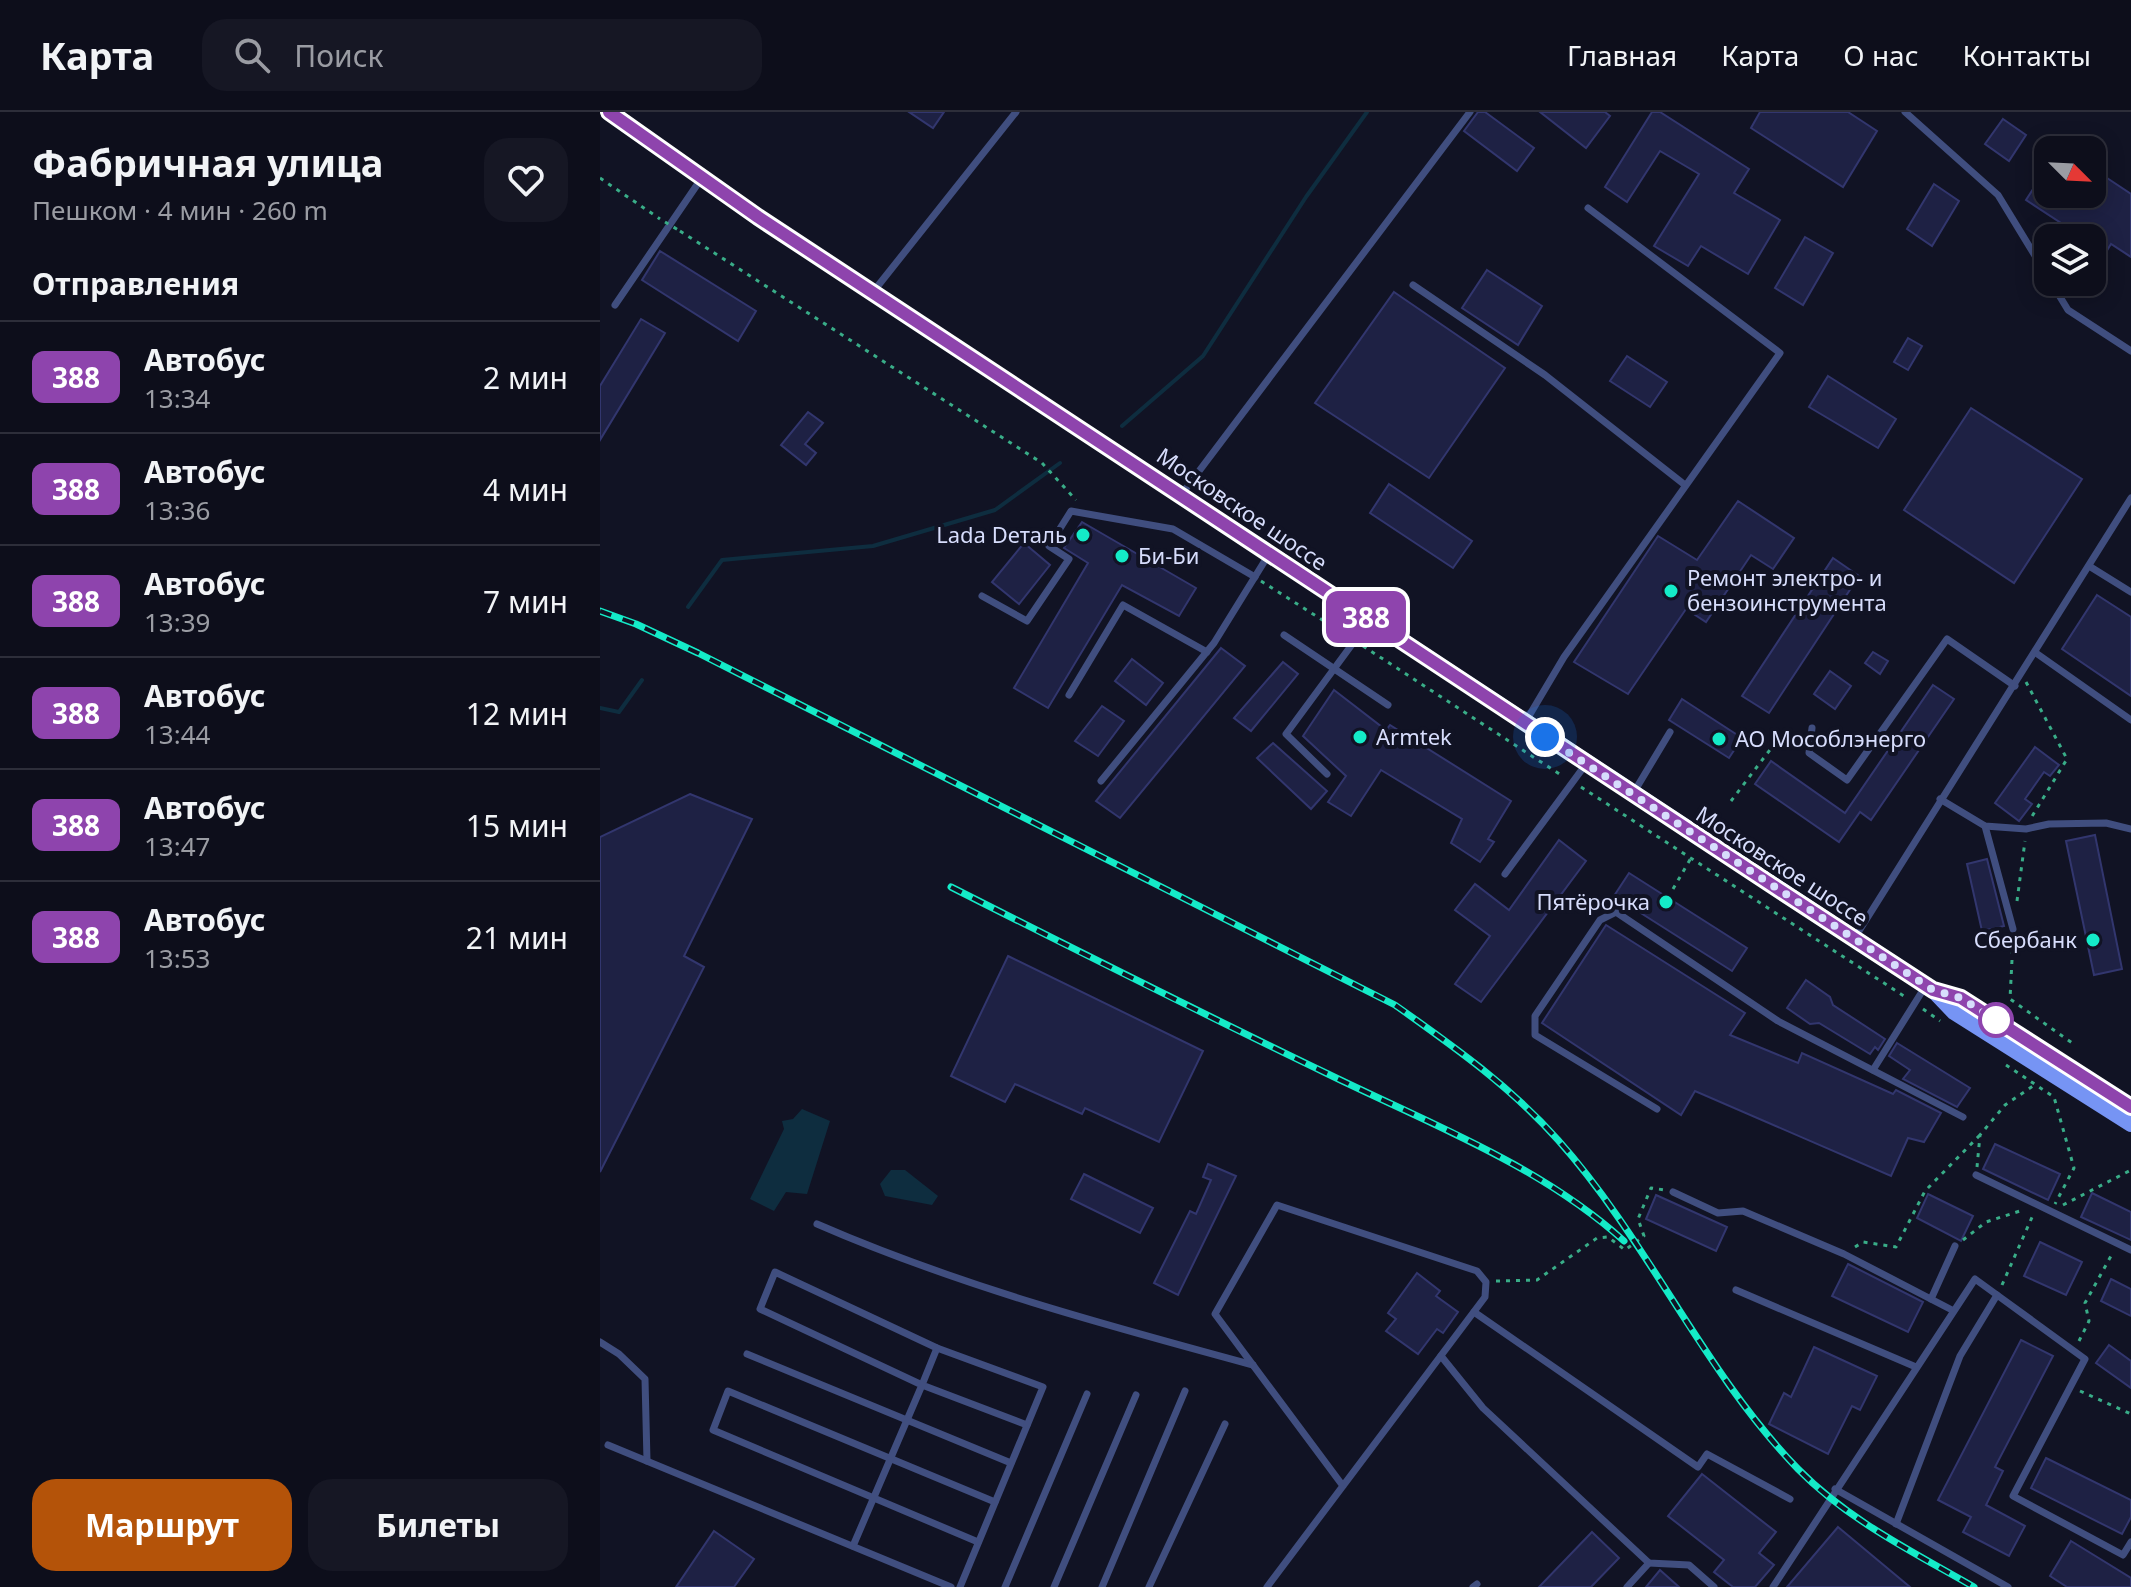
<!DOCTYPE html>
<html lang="ru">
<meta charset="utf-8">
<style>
:root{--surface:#0d0e1b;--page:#161724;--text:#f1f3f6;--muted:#9a9ca3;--line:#2d2e3a;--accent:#b45309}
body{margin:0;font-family:"Noto Sans",sans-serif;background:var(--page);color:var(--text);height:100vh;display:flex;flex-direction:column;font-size:30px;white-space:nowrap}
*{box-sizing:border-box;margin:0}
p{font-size:26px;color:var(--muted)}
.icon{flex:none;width:44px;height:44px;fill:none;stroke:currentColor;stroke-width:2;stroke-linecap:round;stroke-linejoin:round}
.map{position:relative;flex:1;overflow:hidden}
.side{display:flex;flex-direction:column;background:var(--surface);width:600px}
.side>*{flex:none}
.badge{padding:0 16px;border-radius:12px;font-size:28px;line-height:52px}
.needle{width:52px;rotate:114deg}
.controls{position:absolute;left:1434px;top:24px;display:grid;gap:16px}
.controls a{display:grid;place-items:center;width:72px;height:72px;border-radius:16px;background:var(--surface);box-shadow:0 4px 20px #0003,0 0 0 2px var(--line);font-size:40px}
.you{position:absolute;width:40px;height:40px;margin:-20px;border:6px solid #fff;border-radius:50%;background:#1a73e8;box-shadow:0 0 0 12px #1a73e833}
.map>.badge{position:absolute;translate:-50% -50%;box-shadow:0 0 0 4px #fff}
h2{padding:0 32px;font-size:30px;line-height:72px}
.round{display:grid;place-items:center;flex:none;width:84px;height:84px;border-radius:24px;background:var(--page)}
.summary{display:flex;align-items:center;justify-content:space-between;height:136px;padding:0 32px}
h1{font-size:38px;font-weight:700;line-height:60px}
.action{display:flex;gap:16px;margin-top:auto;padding:16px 32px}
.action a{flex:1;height:92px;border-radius:24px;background:var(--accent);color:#fff;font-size:32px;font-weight:700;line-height:92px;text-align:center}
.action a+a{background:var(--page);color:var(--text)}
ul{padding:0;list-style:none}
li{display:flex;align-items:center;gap:24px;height:112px;padding:0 32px;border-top:2px solid var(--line)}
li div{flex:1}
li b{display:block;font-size:30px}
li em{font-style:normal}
li .badge{min-width:88px;font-weight:700;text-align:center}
header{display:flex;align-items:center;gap:48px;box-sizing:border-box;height:112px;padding:0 40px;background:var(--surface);border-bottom:2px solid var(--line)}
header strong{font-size:38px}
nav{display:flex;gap:44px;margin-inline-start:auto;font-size:28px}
.search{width:560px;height:72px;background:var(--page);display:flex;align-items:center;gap:20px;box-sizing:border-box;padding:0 28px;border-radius:24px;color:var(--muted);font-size:30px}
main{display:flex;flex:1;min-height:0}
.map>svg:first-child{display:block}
.water{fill:#0e2d3f}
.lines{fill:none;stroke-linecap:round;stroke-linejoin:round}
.stream{stroke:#0e2d3f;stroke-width:4}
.building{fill:#1e2144;stroke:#32366e;stroke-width:2}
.path{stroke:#39ad88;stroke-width:3;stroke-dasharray:4 6;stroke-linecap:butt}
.lane{stroke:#404e7f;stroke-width:7}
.secondary{stroke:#7694f4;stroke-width:16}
.rail-casing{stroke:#14ebc8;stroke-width:7}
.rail{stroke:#111324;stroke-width:4;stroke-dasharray:12;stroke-linecap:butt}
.path-bridge{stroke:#39ad88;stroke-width:3;stroke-dasharray:4 6;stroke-linecap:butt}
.line-casing{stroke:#fff;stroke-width:18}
.line{stroke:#8e44ad;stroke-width:12}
.walk{stroke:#d7ddfc;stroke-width:8;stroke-dasharray:0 14.4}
.poi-dot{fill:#14ebc8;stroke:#111324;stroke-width:3}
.stop-dot{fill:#fff;stroke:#8e44ad;stroke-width:4}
.labels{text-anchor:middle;stroke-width:8;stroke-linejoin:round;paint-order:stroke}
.street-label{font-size:22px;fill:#d7ddfc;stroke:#111324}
.poi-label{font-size:22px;fill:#d7ddfc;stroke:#111324;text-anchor:start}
</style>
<header>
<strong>Карта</strong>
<div class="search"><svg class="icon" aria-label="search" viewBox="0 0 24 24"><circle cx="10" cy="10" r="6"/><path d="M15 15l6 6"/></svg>Поиск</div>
<nav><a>Главная</a><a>Карта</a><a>О нас</a><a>Контакты</a></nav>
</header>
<main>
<section class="side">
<div class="summary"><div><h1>Фабричная улица</h1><p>Пешком · 4 мин · 260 m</p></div><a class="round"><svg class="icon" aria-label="heart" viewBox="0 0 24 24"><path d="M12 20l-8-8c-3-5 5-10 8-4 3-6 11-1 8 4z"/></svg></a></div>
<h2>Отправления</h2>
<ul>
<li><span class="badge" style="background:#8e44ad;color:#fff">388</span><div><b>Автобус</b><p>13:34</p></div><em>2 мин</em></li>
<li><span class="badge" style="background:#8e44ad;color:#fff">388</span><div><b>Автобус</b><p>13:36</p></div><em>4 мин</em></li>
<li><span class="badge" style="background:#8e44ad;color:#fff">388</span><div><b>Автобус</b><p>13:39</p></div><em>7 мин</em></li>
<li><span class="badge" style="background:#8e44ad;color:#fff">388</span><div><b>Автобус</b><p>13:44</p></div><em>12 мин</em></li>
<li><span class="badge" style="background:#8e44ad;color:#fff">388</span><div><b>Автобус</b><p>13:47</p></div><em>15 мин</em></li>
<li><span class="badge" style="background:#8e44ad;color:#fff">388</span><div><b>Автобус</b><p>13:53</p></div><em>21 мин</em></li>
</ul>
<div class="action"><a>Маршрут</a><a>Билеты</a></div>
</section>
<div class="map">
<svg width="1531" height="1475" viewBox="0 0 1531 1475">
<rect width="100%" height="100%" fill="#111324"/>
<!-- water -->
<g class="water">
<path d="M202,997L230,1009L207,1082L186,1080L174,1099L150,1087L184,1017L182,1009L193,1007Z"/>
<path d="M291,1058H305L338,1084L332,1093L285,1084L280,1072Z"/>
</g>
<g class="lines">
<!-- stream -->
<g class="stream">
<path d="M522,314L603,244L706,85L767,0"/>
<path d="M88,495L122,448L273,434L395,398L460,351"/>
<path d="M0,596L19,600L42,568"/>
</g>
</g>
<!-- building -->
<g class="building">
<path d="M309,0H344L333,16Z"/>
<path d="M878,0H885L934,36L917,59L864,19Z"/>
<path d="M940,0H1005L1010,4L986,36Z"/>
<path d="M1052,0H1060L1149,57L1134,81L1180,108L1148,162L1101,134L1088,154L1054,134L1099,62L1060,39L1027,90L1005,75Z"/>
<path d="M1160,0H1248L1277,19L1243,75L1151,16Z"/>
<path d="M1403,7L1426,23L1409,49L1385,32Z"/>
<path d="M1448,54V82H1492V56L1531,82V145L1511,132L1506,140L1492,131V126H1484L1426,88Z"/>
<path d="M1334,72L1359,89L1332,134L1307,117Z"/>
<path d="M1205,125L1233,141L1203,193L1175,176Z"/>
<path d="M60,139L156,199L138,229L42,168Z"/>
<path d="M887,158L942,194L918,233L862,196Z"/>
<path d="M794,180L905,256L829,366L715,291Z"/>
<path d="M41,207L65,221L0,328V274Z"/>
<path d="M1308,226L1322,234L1308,258L1294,250Z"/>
<path d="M1027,244L1067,270L1050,295L1010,269Z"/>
<path d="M1228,264L1296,307L1278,336L1209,295Z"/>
<path d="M1371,296L1482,367L1414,471L1304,398Z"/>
<path d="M208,300L223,311L205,332L216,341L206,353L181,333Z"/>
<path d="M789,372L872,429L853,456L770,401Z"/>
<path d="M1138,389L1194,426L1173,457L1151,443L1106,510L1086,497L1028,582L974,550L1058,424L1097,448Z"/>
<path d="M482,410L596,476L579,504L522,473L448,596L414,576L488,451L464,436Z"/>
<path d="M424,431L450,453L419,492L392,470Z"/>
<path d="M1233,446L1259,464L1169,601L1142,584Z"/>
<path d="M1497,483L1531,505V584L1462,537Z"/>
<path d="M621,536L645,554L520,706L496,689Z"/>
<path d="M1273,540L1288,549L1280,562L1265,551Z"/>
<path d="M532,547L563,571L546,593L515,569Z"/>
<path d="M683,550L698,562L651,619L634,606Z"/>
<path d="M1230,559L1251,574L1235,597L1214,582Z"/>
<path d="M1333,573L1354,587L1271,708L1260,700L1239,730L1155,672L1171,649L1245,701Z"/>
<path d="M734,578L786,618L790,613L911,689L888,727L894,730L880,750L851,731L862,707L781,658L751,704L728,690L746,664L703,624Z"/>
<path d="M1082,587L1142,626L1129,646L1069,608Z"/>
<path d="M502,594L524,609L498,644L475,629Z"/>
<path d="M673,631L727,679L711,697L657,646Z"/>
<path d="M1435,635L1459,653L1450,664L1444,660L1425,687L1432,692L1419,709L1395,691Z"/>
<path d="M90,682L152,707L84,844L104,855L0,1060V725Z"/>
<path d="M1495,723L1522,857L1494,863L1466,729Z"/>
<path d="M959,728L986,749L881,890L855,872L890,824L855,798L875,772L909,798Z"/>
<path d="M1387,747L1404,814L1382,819L1367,752Z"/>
<path d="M1029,761L1147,836L1132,859L1014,784Z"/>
<path d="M1006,813L1145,901L1130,923L1198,951L1202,941L1293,982L1296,978L1341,1001L1324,1030L1308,1026L1291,1064L1095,979L1081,1003L942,911Z"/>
<path d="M408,844L603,939L559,1030L485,996L482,1002L415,972L405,990L351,964Z"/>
<path d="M1206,868L1230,885L1233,893L1285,927L1278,938L1275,935L1270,942L1219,911L1210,912L1187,896Z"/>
<path d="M1297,931L1370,976L1357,995L1303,967L1310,958L1289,944Z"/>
<path d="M1395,1032L1460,1062L1448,1088L1383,1057Z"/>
<path d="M608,1052L636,1064L578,1183L554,1171L590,1099L596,1102L611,1068L603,1065Z"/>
<path d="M484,1062L553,1096L540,1121L471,1087Z"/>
<path d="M1492,1081L1531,1100V1128L1481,1105Z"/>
<path d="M1328,1082L1373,1104L1361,1129L1317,1106Z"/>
<path d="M1056,1083L1127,1115L1116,1139L1046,1107Z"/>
<path d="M1440,1130L1482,1150L1466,1183L1424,1164Z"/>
<path d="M1248,1152L1323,1190L1308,1220L1232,1184Z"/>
<path d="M817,1161L840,1179L836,1184L858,1200L843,1221L837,1217L818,1242L786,1219L796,1207L788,1201Z"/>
<path d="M1511,1167L1531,1177V1204L1501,1189Z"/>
<path d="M1421,1228L1453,1244L1395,1355L1403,1359L1386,1393L1425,1414L1409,1444L1363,1420L1371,1405L1338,1388Z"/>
<path d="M1509,1233L1531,1249V1276L1496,1251Z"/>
<path d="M1214,1235L1277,1264L1260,1298L1252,1294L1228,1342L1169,1312L1184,1281L1191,1285Z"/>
<path d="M1446,1346L1531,1388V1405L1522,1422L1431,1376Z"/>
<path d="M1102,1362L1176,1420L1159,1441L1174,1453L1155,1475H1133L1114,1460L1124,1448L1068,1404Z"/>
<path d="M1238,1415L1310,1475H1187Z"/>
<path d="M114,1419L154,1447L134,1475H76Z"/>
<path d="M992,1420L1019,1446L991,1475H939Z"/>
<path d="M1471,1429L1531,1466V1475H1467L1450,1464Z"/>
<path d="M1060,1458L1079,1475H1046Z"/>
</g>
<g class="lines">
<!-- path -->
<g class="path">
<path d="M0,66L60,107"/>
<path d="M80,119L442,351L476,388"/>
<path d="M661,469L746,523"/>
<path d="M763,534L964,665"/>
<path d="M1426,570L1467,647L1431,706"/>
<path d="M981,675L1307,886"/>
<path d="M1131,689L1182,622L1198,634"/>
<path d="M1073,777L1091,746"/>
<path d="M1417,789L1425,729"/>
<path d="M1413,828L1410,887L1475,933"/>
<path d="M1323,897L1340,909"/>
<path d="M1406,953L1454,985L1474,1056L1455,1092"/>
<path d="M1377,1055L1380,1023L1405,993L1436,972"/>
<path d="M1463,1093L1531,1058"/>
<path d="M1363,1128L1386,1110L1423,1098"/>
<path d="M1255,1135L1263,1130L1296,1135L1325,1079L1380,1023"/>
<path d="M896,1169L937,1168L997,1126L1008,1125L1025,1138L1044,1124L1038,1107L1051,1076L1065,1078"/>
<path d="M1402,1173L1433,1103"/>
<path d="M1479,1229L1489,1209L1485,1191L1512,1142"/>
<path d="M1480,1279L1531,1302"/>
</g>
<!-- lane -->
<g class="lane">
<path d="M1305,0L1398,83L1448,165"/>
<path d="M1451,170L1468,198L1531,239"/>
<path d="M813,173L945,263L1085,373"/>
<path d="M273,180L416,0"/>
<path d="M15,193L101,67"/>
<path d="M581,383L870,0"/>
<path d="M1489,454L1531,480"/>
<path d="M382,484L427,509L469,447L449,434L471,399L573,417L655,465"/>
<path d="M684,523L788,593"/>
<path d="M1436,541L1531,608"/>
<path d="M469,583L523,493L607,540"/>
<path d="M926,609L964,545L1180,241L988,96"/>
<path d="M1212,616L1209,641L1247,668L1347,527L1415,574"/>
<path d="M727,662L686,622L770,508"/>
<path d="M501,669L614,531L669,442"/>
<path d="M1034,680L1070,620"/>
<path d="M1340,687L1385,714L1426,717L1449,712L1506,711L1531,717"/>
<path d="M1385,714L1413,817"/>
<path d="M905,762L986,652"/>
<path d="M1254,827L1531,386"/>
<path d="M1273,958L1323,878"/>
<path d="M1057,997L935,923V904L1000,808L1016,800L1178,909L1363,1005"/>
<path d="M1376,1063L1531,1138"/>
<path d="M1073,1080L1118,1101L1143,1099L1244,1142L1352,1198"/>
<path d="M217,1112C357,1173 505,1213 653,1253"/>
<path d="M1136,1178L1316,1255"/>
<path d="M1397,1183L1485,1247L1413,1384L1523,1443L1531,1430"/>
<path d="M1331,1187L1355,1134"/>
<path d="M874,1200L1098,1355L1107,1342L1190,1387"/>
<path d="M0,1230L19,1242L45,1267L47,1349"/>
<path d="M337,1236L322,1273L427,1313"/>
<path d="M147,1242L411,1351"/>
<path d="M841,1244L883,1296L1049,1451L1089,1453L1114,1475"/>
<path d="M8,1333L351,1475"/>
<path d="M1235,1377L1408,1475"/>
<path d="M378,1430L113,1318L128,1279L395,1390"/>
<path d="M253,1434L322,1273L160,1197L175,1160L337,1236L443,1275L360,1475"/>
<path d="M405,1475L487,1282"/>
<path d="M454,1475L536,1283"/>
<path d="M502,1475L585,1279"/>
<path d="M549,1475L625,1312"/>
<path d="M667,1475L885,1185L886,1170L877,1159L677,1093L615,1202L743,1374"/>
<path d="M873,1475L877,1472"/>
<path d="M1027,1475L1049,1451"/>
<path d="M1173,1475L1375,1167L1397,1183L1360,1244L1296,1412"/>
</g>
<!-- secondary -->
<g class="secondary">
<path d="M9,0L158,105L1333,878L1354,900L1531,1012"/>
<path d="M1334,878L1361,886L1531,995"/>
</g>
<defs>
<g id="rail">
<path d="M0,499L36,512L98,541L795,893C853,934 910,974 958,1028C1049,1130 1103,1259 1198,1357C1248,1408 1313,1440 1374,1475"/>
<path d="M351,775C476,838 601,901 728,962C828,1011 940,1053 1024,1129"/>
</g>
</defs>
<!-- rail casing -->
<use href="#rail" class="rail-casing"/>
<!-- rail -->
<use href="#rail" class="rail"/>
<!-- path-bridge -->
<path class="path-bridge" d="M65,110L80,119"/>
</g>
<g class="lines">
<defs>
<path id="line" d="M9,0L158,105L1172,773L1333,878L1361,886L1531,995"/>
</defs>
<!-- line casing -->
<use href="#line" class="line-casing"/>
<!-- line -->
<use href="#line" class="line"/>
<!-- walk -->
<path class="walk" d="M945,625L1333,878L1361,886L1406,915L1396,908"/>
</g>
<!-- markers -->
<g class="poi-dot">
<circle cx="483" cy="423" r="8"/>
<circle cx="522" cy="444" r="8"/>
<circle cx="1071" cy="479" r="8"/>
<circle cx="760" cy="625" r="8"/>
<circle cx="1119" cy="627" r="8"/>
<circle cx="1066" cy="790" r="8"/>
<circle cx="1493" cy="828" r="8"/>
</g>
<circle class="stop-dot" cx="1396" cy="908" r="16"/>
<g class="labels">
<!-- street labels -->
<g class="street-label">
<text transform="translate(642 397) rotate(34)" y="8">Московское шоссе</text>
<text transform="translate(1182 754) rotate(33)" y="8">Московское шоссе</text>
</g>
<!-- poi labels -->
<g class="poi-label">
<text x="467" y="431" text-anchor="end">Lada Dеталь</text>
<text x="538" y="452">Би-Би</text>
<text x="1087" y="474">Ремонт электро- и<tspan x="1087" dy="25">бензоинструмента</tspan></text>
<text x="776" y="633">Armtek</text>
<text x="1135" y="635">АО Мособлэнерго</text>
<text x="1050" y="798" text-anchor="end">Пятёрочка</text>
<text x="1477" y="836" text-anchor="end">Сбербанк</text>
</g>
</g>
</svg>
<div class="controls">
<a><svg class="needle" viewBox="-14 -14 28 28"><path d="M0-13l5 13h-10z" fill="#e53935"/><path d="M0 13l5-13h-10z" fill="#9a9ca3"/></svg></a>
<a><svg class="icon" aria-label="layers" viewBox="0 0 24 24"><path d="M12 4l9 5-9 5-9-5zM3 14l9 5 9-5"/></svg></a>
</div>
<div class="you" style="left:945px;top:625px"></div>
<b class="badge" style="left:766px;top:505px;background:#8e44ad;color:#fff">388</b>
</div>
</main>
